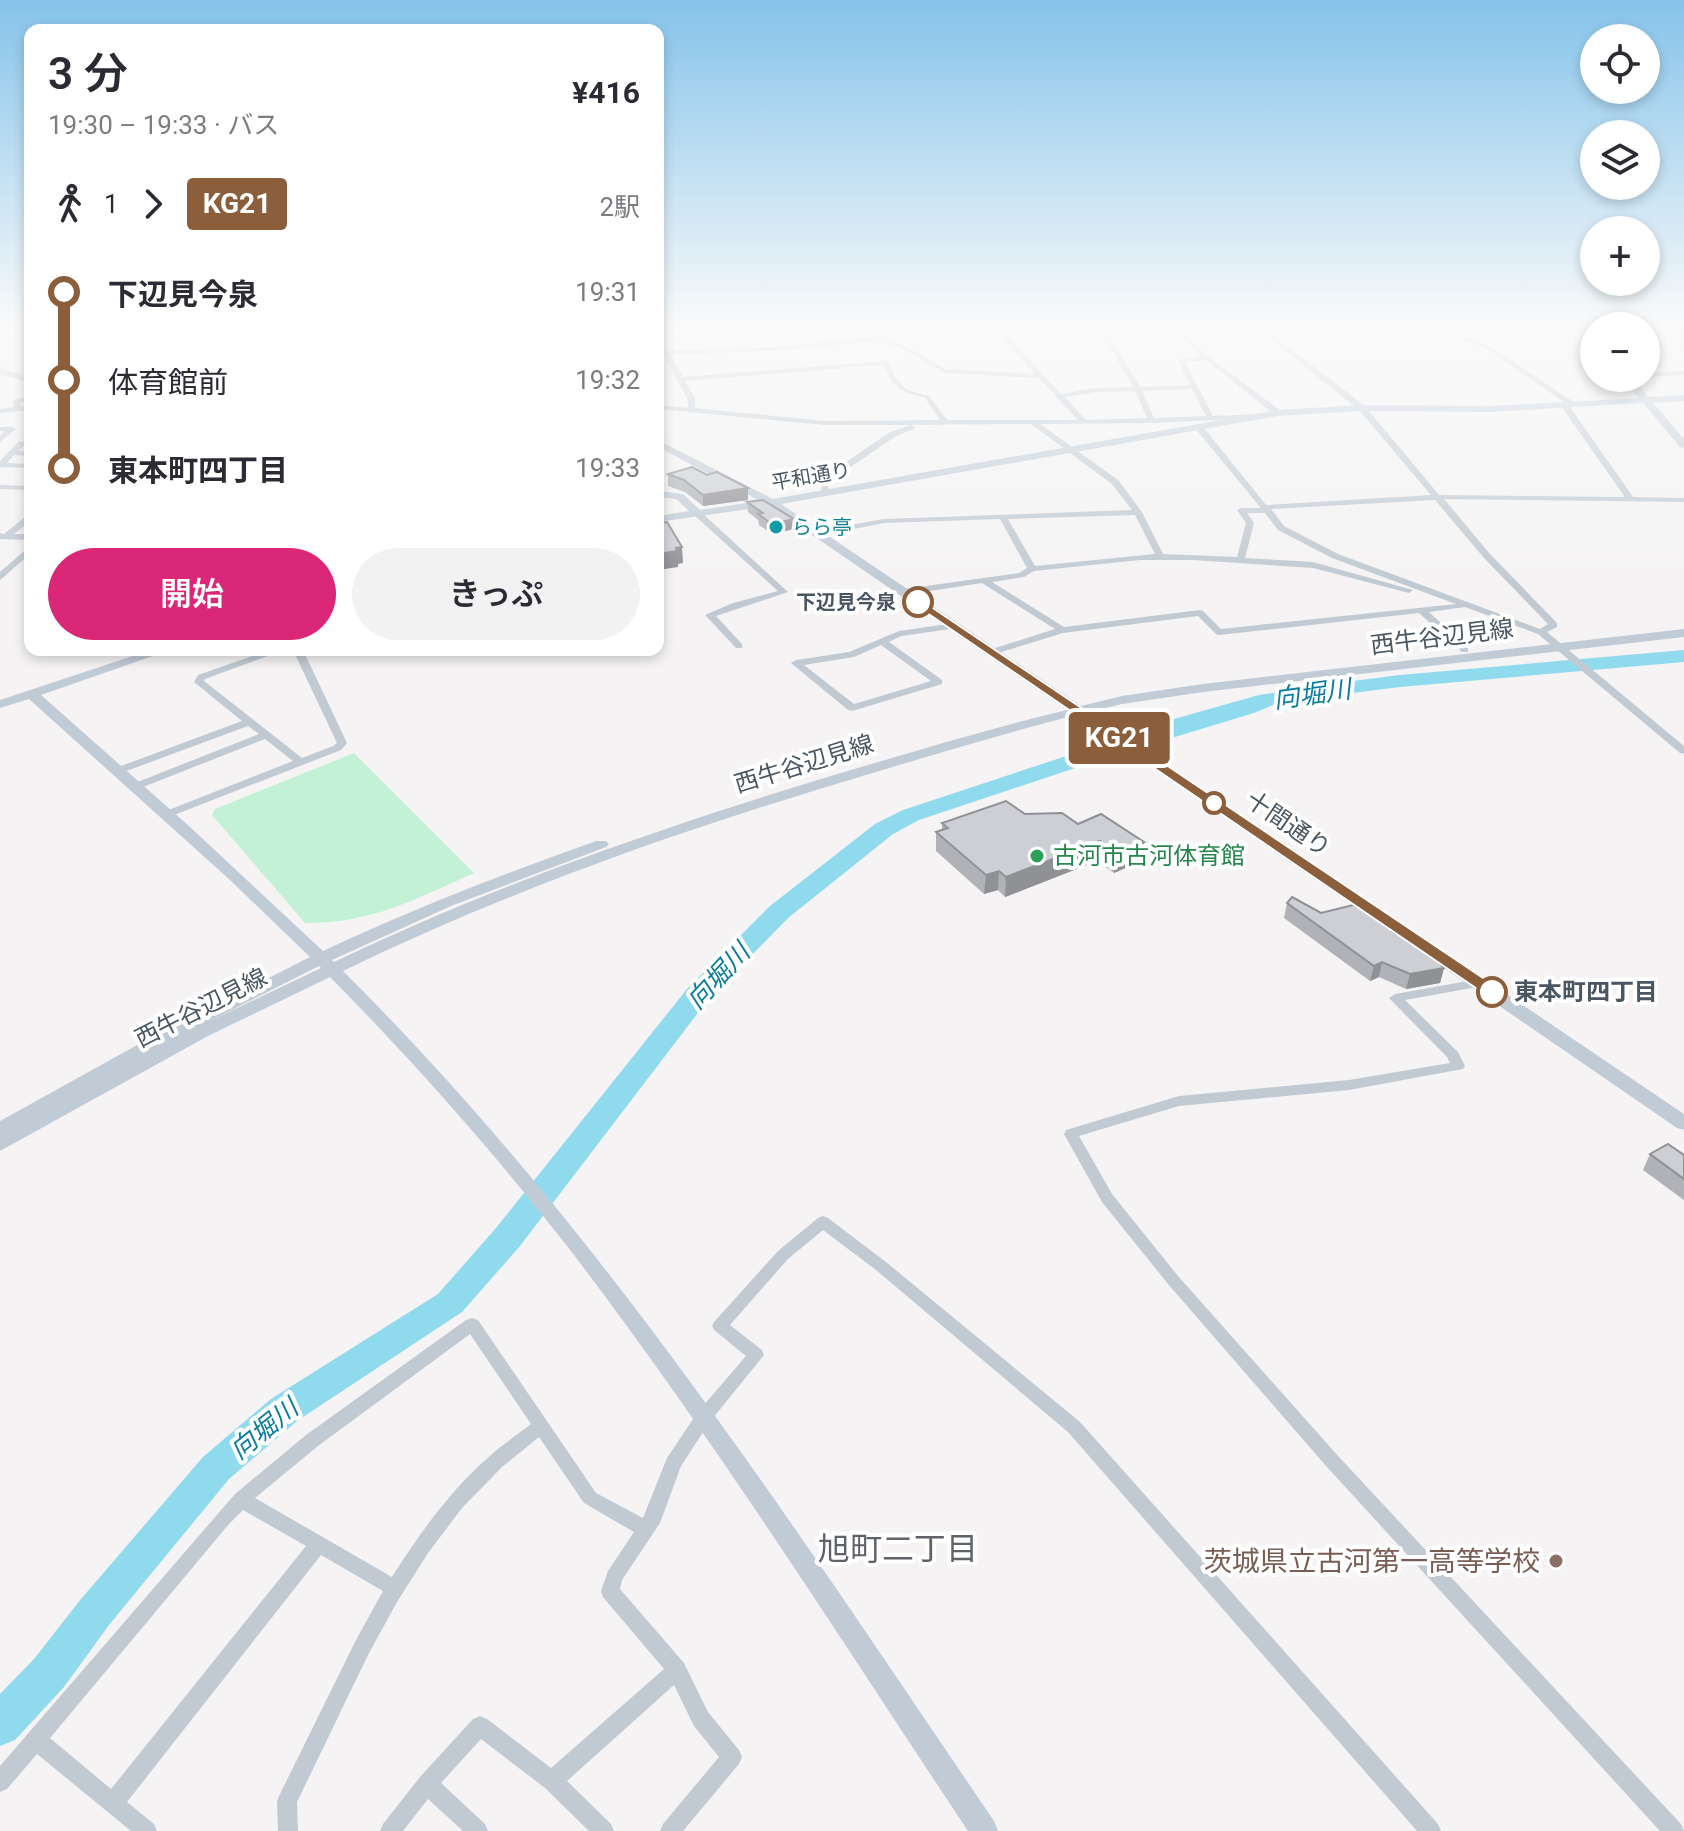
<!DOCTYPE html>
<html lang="ja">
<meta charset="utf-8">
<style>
:root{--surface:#fff;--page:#f2f2f3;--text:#2b2b33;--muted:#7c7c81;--accent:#db2777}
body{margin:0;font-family:Roboto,"Noto Sans JP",sans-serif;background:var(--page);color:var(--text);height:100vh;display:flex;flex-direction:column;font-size:30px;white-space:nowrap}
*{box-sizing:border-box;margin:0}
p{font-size:26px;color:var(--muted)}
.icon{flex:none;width:44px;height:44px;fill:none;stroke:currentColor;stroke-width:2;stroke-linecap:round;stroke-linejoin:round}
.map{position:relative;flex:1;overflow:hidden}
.details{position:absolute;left:24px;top:24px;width:640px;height:632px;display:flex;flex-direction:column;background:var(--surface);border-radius:16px;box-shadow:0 4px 12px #0003}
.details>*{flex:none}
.badge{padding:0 16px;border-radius:6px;font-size:28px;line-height:52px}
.buttons{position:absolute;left:1580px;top:24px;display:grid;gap:16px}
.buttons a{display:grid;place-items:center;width:80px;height:80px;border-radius:50%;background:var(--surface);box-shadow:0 4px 12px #0003;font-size:40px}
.map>.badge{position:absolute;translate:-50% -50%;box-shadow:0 0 0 4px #fff}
.legs{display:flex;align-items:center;gap:12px;height:88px;padding:0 24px;font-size:26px}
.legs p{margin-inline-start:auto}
.overview{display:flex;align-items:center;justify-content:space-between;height:136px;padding:0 24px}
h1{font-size:44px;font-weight:600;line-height:60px}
.action{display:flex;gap:16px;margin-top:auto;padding:16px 24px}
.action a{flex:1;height:92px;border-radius:48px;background:var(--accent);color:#fff;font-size:32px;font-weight:600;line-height:92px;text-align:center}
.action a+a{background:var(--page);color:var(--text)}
ul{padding:0 24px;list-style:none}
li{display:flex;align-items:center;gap:28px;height:88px;font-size:30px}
li i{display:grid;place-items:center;width:12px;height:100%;margin:0 10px;background:currentColor}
li i::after{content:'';width:20px;height:20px;margin:-10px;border:6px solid;border-radius:50%;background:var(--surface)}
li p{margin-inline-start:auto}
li:first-child i{background:linear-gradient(#0000 50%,currentColor 0)}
li:last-child i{background:linear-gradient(currentColor 50%,#0000 0)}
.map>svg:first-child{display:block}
.green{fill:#c3f1d5}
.water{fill:#90daee}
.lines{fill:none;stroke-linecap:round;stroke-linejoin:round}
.river{fill:#90daee;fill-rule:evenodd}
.street{fill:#c1cad2;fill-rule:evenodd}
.secondary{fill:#c1cbd6;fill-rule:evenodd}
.wall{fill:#b0b2b7}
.shaded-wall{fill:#909195}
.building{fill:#cdcfd5;stroke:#909195;stroke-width:2}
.line-1{fill:#8b5e3c;stroke:#fff;stroke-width:2}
.culture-dot{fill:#0f9aa8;stroke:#fff;stroke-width:3}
.stop-1-dot{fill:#fff;stroke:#8b5e3c;stroke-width:4}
.leisure-dot{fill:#2e9e5b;stroke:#fff;stroke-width:3}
.education-dot{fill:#8d6e63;stroke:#fff;stroke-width:3}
.labels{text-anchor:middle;stroke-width:8;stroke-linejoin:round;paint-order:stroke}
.far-street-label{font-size:20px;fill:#4a5661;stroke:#fff}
.far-culture-label{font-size:20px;fill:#0d838f;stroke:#fff;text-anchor:start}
.far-stop-label{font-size:20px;font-weight:bold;fill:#4a5661;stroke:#fff;text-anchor:end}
.street-label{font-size:24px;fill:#4a5661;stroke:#fff}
.leisure-label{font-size:24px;fill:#27864d;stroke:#fff;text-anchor:start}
.stop-label{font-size:24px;font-weight:bold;fill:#4a5661;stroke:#fff;text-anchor:start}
.water-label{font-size:26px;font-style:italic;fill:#0c7c9b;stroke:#fff}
.near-education-label{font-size:28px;fill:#785e54;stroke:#fff;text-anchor:end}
.near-neighbourhood-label{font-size:32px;fill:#5f6368;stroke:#fff}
</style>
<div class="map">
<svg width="1684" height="1831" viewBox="0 0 1684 1831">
<rect width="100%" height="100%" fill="#f5f3f3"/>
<!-- green -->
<path class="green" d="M354,753L474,873C413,900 373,923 305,923L212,815L215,809Z"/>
<!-- water -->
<path class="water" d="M1328,685L1337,688L1331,695L1282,708L1278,703L1254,713L1155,743L1135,730L1259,695Z"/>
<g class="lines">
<!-- river -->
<g class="river">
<path d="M1684,650V662L1400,687L1305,699L1294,693L1305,687L1400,675Z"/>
<path d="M1178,719L1189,726L1186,731L919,820L893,834L788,918L707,1001L520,1246L462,1312L297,1421L229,1479L109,1625L64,1687L15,1740L0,1746V1694L34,1659L81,1599L203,1457L271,1399L438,1294L496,1228L687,989L770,906L875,824L903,810Z"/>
</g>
<!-- street -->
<g class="street">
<path d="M856,326H862L868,333L911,349L946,369L1035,374L1001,337L999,333L1003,329L1001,326H1008L1010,329L1005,333L1007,336L1061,394L1096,388L1133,387L1098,326H1104L1140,387L1190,385L1178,360L1201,356L1170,326H1177L1209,357L1281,411V415H1275L1206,360L1185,362L1213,416L1257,414L1261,416L1260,418L1152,423L1040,424L1118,480L1142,512L1163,554L1237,557L1246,523L1237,510L1241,508H1261L1195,428L1194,426L1198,424H1201L1266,505L1431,495L1359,410L1254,326H1261L1365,406L1439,495L1625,497L1561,406L1568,404L1633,497L1684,498V502L1444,499L1490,554L1557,623V627L1547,632L1684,746V754L1680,753L1538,634L1465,607L1429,612L1468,648V652H1462L1419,613L1219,635L1216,634L1198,616L1063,633L995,654H989V650L1055,629L982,583L904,595L900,592L904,589L1019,573L1027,568L1000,519L884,523L818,536L815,535V531L884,519L1132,510L1112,484L1031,424L911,425L915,427L914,429L896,436L827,483L830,494L826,496L822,494L820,480L890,432L911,425H824L658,409V405L688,408L687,398L663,354H658V350H661L658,344V336L660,337L668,350L771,347L870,338L864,335ZM879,341L907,351L944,373L1039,378L1078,420H947L929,396L907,390L896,378L888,363L885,361L683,377L670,354L771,351ZM883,365C895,389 899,392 925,398L940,420L824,421L695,408V398L685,381ZM1192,389L1206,416L1154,418L1142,391ZM1135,391L1147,418L1086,420L1065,397L1096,392ZM1435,500L1484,558L1548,624L1540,629L1338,554L1284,526L1271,509ZM1247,513H1265L1278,530L1332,558L1456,604L1221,629L1203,611L1200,610L1064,627L992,582L1024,577L1034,571L1140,560H1193L1313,568L1409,593L1413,590L1313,562L1245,558L1254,523ZM1135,515L1155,554L1035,566L1008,519Z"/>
<path d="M1429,326H1438L1493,348L1578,405L1571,407L1489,350Z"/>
<path d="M1679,326H1684V351L1681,349Z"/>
<path d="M1684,371V375L1646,377V373Z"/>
<path d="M30,396V400L20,403L21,407L30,406V410L0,413V409L14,407L13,400Z"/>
<path d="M0,427H12L16,429L0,442V436L5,431H0Z"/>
<path d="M30,440V444L24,446L18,451L30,452V456L14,455L7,463L30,464V468L0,467V461L18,442Z"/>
<path d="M0,485L30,486V490L0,489Z"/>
<path d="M694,511H700L788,592L716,616L742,644V648H736L705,615L733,603L778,591L694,515Z"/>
<path d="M26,516H30V521L14,534H30V540L0,539V533L4,534Z"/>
<path d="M30,546V554L0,580V572Z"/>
<path d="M955,623L960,626L958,628L901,636L889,642L942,680V684L852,711L848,710L791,663L796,660L849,652L899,631ZM881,645L931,681L854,704L804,665L854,657Z"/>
<path d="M270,650H284L205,679L204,681L302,758L333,746L337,743L293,650H303L347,743L341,750L169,817H161L159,815L161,813L293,761L265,739L138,789H130L129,787L130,785L259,734L248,726L121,773H113L112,771L113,769L242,721L194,682L198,675Z"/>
<path d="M1479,979L1485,983L1483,986L1405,1000L1458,1052L1465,1066L1463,1069L1349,1090L1179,1106L1079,1136L1112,1194L1178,1276L1339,1457L1681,1824L1684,1831H1660L1327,1467L1168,1284L1102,1202L1064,1134L1066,1130L1179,1096L1349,1080L1450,1063L1447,1057L1389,998L1395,994Z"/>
<path d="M823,1216L828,1218L886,1262L1080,1422L1438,1824L1441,1831H1417L1068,1432L876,1270L823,1230L788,1259L730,1325L762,1350L764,1355L709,1423L681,1466L660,1523L622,1580L620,1589L684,1663L708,1712L739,1750L742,1757L739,1764L683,1831H660L663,1824L719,1757L694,1726L674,1685L567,1781L611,1824L614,1831H589L545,1788L481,1739L441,1783L485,1824L488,1831H463L428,1799L403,1831H380L383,1824L420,1777L473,1719L480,1716L487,1719L551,1768L664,1669L603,1597L601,1591L608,1571L634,1532L584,1503L539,1437L502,1467L462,1508L428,1553L397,1602L369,1653L297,1802L298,1831H278L277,1801L280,1794L356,1640L383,1591L321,1555L127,1802L154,1824L157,1831H131L37,1754L7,1789L0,1792V1766L235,1494L306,1435L466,1320L472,1318L478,1320L596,1493L643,1518L667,1458L697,1413L746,1356L714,1330L712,1326L714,1322L778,1251L818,1218ZM470,1334L531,1424C517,1435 503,1444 491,1455C451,1489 420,1533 392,1577L255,1498L318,1446ZM243,1510L306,1546L111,1789L50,1738L229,1524Z"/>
</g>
<!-- secondary -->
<g class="secondary">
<path d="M0,368L30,377V383L0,374Z"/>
<path d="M1622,378H1632L1648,397L1684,395V401L1653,403L1684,439V448L1680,447L1643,403L1490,412L1362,411L1278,416L781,504L1081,706L1122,696L1203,684L1684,629V637L1203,692L1122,704L1089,712L1684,1114V1130L1677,1128L1076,715C1005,733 936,754 866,775C687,828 512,889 343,971C599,1225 792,1524 994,1821L998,1831H968C839,1637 715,1440 574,1255C498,1157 417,1065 330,977L208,1036L0,1151V1121L139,1044L310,957L230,880L29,699L0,708V700L151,650H170L41,695L190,827L323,951C412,909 503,874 596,841H606L609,844L606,847L451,906L332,960L334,962C501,882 674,823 851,770C923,749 995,727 1067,710L770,506L658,522V516L689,511L676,499L658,497V491L683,494L700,510L760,501L658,447V440L773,499L1278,410L1362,405L1490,406L1639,398ZM319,966L321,968L208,1022Z"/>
</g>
</g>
<!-- wall -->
<g class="wall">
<path d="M668,474L707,475L748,488V500L703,506L685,492L668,486Z"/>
<path d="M747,502L794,529L772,534L759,525L758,520L748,512Z"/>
<path d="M1025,814L1078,824L1144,842L1141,861L1114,873L1097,861L1005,897L998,890L984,894L936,851V832L942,830V823Z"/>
<path d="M1287,903L1321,913L1396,929L1395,932L1444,968L1440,983L1406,989L1379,977L1370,981L1284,918Z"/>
<path d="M1650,1154L1684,1155V1200L1643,1170Z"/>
</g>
<!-- shaded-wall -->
<g class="shaded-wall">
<path d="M748,488V500L703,506V495Z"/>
<path d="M794,519V529L772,534V524Z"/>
<path d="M682,547L683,563L678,564V567L658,570V554Z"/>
<path d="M1100,841L1097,861L1005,897L1006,877Z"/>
<path d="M1144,842L1141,861L1114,873L1116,853Z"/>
<path d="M999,871L998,890L984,894L986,875Z"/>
<path d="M1382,962L1379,977L1370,981L1374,966Z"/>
<path d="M1444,968L1440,983L1406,989L1410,974Z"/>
</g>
<!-- building -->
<g class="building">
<path d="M692,467L707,475L717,472L748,488L703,495L684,480L668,474Z"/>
<path d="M763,500L794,519L772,524L758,514L763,513L747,502Z"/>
<path d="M667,522L682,547L676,548L677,551L658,554V523Z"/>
<path d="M1006,801L1025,814L1062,813L1078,824L1101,814L1144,842L1116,853L1100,841L1006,877L999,871L986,875L936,832L948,828L942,823Z"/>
<path d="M1292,897L1321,913L1357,904L1396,929L1392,931L1430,952L1444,968L1410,974L1382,962L1374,966L1287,903Z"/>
<path d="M1668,1144L1684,1155V1179L1650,1154Z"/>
</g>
<!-- sky -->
<linearGradient id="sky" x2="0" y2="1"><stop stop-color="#85c3ea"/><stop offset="0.56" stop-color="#fafafa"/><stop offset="1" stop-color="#fafafa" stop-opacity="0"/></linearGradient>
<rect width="1684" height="582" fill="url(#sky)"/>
<!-- line-1 -->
<path class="line-1" d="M918,598L1498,988L1500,992L1498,995H1486L914,604V599Z"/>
<!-- markers -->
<circle class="culture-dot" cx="776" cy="527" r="8"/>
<g class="stop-1-dot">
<circle cx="918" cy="602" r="14"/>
<circle cx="1214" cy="803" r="10"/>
<circle cx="1492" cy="992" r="14"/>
</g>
<circle class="leisure-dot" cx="1037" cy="856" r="8"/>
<circle class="education-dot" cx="1556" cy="1561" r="8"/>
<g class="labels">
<!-- far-street labels -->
<g class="far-street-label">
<text transform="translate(811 476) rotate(-10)" y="7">平和通り</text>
</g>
<!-- far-culture labels -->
<g class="far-culture-label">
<text x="792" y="534">らら亭</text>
</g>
<!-- far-stop labels -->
<g class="far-stop-label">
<text x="896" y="609">下辺見今泉</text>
</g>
<!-- street labels -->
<g class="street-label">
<text transform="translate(1442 637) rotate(-7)" y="8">西牛谷辺見線</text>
<text transform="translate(804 764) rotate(-17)" y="8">西牛谷辺見線</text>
<text transform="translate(1288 824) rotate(34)" y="8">十間通り</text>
<text transform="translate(201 1008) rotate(-27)" y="8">西牛谷辺見線</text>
</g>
<!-- leisure labels -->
<g class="leisure-label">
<text x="1053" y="864">古河市古河体育館</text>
</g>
<!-- stop labels -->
<g class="stop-label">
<text x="1514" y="1000">東本町四丁目</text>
</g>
<!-- water labels -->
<g class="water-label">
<text transform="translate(1312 694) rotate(-8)" y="9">向堀川</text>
<text transform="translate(718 976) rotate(-47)" y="9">向堀川</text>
<text transform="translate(264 1429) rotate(-39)" y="9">向堀川</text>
</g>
<!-- near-education labels -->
<g class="near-education-label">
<text x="1540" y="1571">茨城県立古河第一高等学校</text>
</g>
<!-- near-neighbourhood labels -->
<g class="near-neighbourhood-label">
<text x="898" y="1560">旭町二丁目</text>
</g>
</g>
</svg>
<div class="buttons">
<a><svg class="icon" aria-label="locate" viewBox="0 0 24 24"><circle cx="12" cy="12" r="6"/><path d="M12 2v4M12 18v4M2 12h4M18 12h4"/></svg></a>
<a><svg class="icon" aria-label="layers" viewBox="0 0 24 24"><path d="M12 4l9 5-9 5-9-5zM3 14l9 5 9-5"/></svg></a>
<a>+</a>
<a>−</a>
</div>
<b class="badge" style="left:1119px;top:738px;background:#8b5e3c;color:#fff">KG21</b>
<section class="details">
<div class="overview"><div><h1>3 分</h1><p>19:30 – 19:33 · バス</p></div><b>¥416</b></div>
<div class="legs"><svg class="icon" aria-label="walk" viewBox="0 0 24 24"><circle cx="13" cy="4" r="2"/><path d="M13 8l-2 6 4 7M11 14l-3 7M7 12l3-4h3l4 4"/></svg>1<svg class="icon" aria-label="forward" viewBox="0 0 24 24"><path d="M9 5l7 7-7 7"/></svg><b class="badge" style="background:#8b5e3c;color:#fff">KG21</b><p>2駅</p></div>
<ul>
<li><i style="color:#8b5e3c"></i><b>下辺見今泉</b><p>19:31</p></li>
<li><i style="color:#8b5e3c"></i><span>体育館前</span><p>19:32</p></li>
<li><i style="color:#8b5e3c"></i><b>東本町四丁目</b><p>19:33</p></li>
</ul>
<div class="action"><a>開始</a><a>きっぷ</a></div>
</section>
</div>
